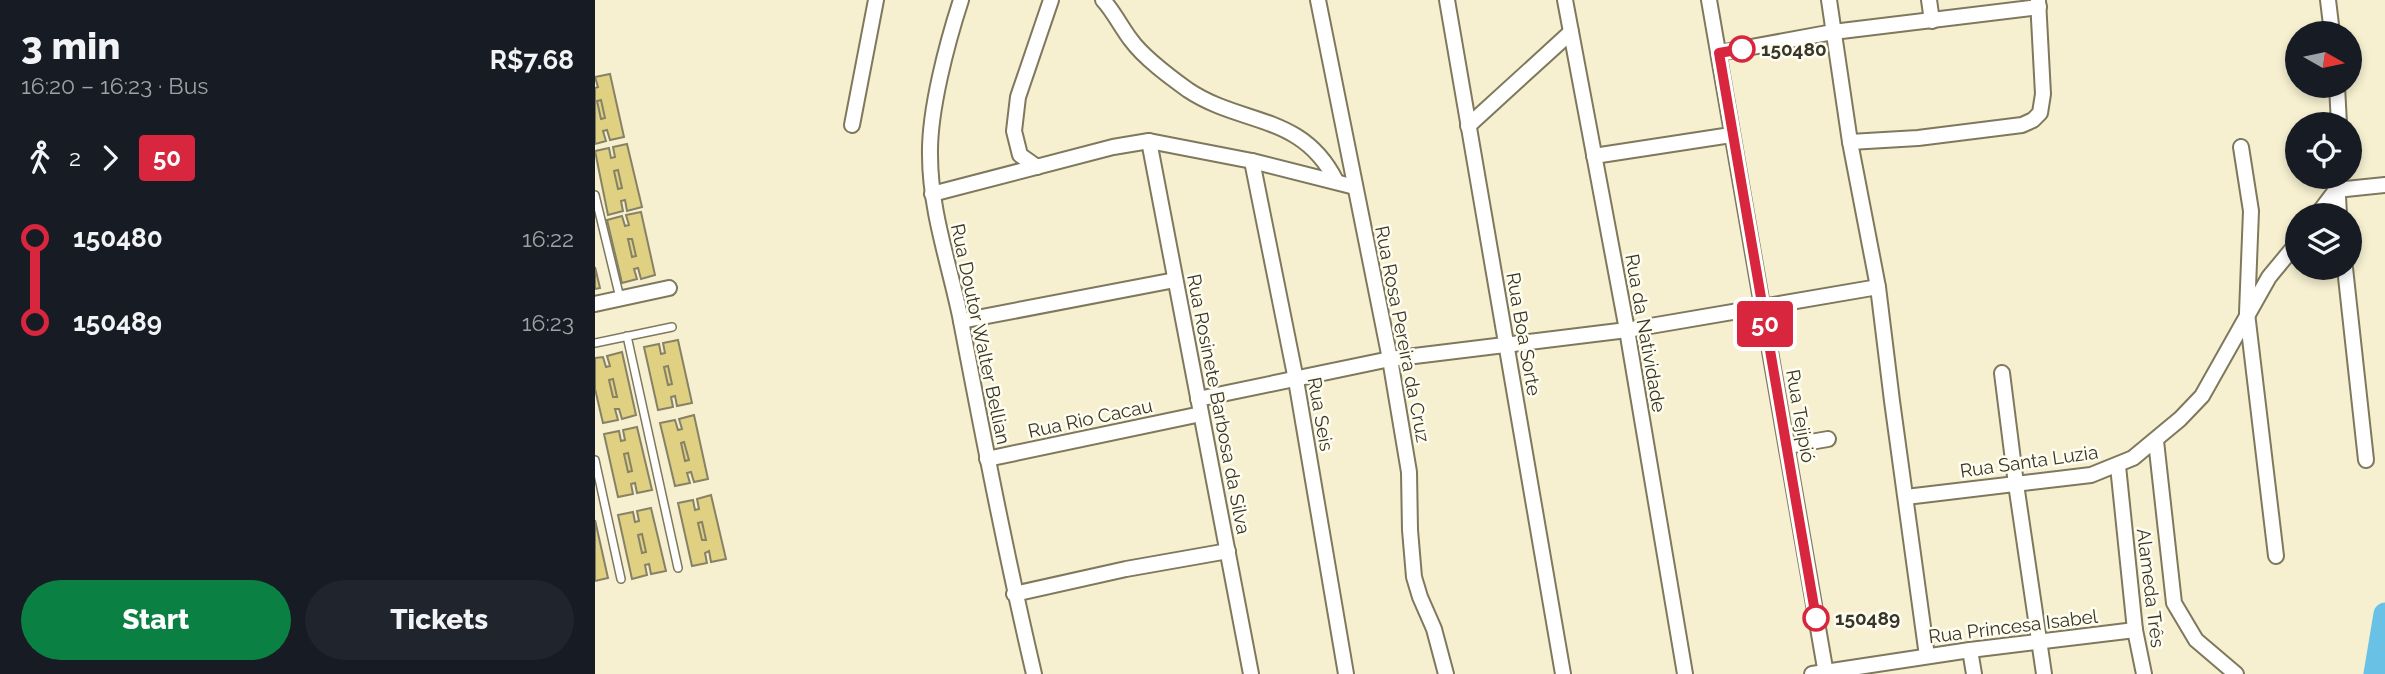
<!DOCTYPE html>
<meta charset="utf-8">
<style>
:root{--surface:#171b24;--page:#20242c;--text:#f1f3f6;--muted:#9ea1a6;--accent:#0b8043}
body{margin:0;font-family:Raleway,sans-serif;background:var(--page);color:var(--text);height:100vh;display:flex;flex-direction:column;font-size:26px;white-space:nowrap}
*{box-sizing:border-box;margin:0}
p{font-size:23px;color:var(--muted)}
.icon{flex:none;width:38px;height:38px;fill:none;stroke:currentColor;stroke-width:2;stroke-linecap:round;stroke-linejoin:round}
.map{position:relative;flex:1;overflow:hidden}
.side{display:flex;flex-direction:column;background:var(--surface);width:595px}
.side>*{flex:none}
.badge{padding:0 14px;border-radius:5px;font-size:24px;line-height:46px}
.needle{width:46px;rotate:99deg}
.tools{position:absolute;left:1690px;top:21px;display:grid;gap:14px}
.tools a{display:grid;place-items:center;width:77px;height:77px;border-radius:50%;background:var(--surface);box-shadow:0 4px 10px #0003;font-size:35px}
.map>.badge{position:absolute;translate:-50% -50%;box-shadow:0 0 0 4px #fff}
.legs{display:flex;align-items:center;gap:10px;height:77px;padding:0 21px;font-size:23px}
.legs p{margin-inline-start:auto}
.summary{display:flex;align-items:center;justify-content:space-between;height:119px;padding:0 21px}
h1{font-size:38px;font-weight:800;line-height:52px}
.button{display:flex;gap:14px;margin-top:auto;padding:14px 21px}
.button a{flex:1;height:80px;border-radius:42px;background:var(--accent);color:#fff;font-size:28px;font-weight:800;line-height:80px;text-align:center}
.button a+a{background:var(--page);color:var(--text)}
ul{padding:0 21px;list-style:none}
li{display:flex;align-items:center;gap:24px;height:84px;font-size:26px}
li i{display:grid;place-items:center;width:10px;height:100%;margin:0 9px;background:currentColor}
li i::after{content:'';width:18px;height:18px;margin:-9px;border:5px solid;border-radius:50%;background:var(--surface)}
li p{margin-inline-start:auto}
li:first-child i{background:linear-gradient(#0000 50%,currentColor 0)}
li:last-child i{background:linear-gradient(currentColor 50%,#0000 0)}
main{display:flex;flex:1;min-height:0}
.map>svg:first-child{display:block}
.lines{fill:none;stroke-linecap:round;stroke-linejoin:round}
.river{stroke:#69c2e6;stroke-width:23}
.building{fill:#dfd082;stroke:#878266;stroke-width:2}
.lane-casing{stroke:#7e785d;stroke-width:10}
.street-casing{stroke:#7e785d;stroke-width:18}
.lane{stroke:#fff;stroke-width:7}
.street{stroke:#fff;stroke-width:14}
.line-1-casing{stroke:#fff;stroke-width:16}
.line-1{stroke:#d7263d;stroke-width:10}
.stop-1-dot{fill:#fff;stroke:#d7263d;stroke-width:3.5}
.labels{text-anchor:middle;stroke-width:5;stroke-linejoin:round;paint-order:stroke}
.stop-label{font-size:19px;font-weight:bold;fill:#38362a;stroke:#fffdf0;text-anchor:start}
.street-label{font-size:19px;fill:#38362a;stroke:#fffdf0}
</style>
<main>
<section class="side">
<div class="summary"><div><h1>3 min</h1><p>16:20 – 16:23 · Bus</p></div><b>R$7.68</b></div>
<div class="legs"><svg class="icon" aria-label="walk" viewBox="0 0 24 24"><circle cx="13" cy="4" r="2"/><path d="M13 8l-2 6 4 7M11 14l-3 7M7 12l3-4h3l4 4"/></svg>2<svg class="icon" aria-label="forward" viewBox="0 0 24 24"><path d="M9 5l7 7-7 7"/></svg><b class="badge" style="background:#d7263d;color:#fff">50</b></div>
<ul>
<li><i style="color:#d7263d"></i><b>150480</b><p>16:22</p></li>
<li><i style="color:#d7263d"></i><b>150489</b><p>16:23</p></li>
</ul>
<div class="button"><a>Start</a><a>Tickets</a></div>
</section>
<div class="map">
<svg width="1790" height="674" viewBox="0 0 1790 674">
<rect width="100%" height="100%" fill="#f6f0d1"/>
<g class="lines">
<!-- river -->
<path class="river" d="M1780,674L1790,614"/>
</g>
<!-- building -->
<g class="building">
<path d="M15,74L29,137L15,140L12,130L8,131L11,141L0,144V88L3,87L0,77Z"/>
<path d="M6,100L10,118L6,119L2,101Z"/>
<path d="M32,144L47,207L32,211L30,200L26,201L28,211L13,215L0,151L14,148L16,158L20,157L18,147Z"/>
<path d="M23,170L27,188L23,189L19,171Z"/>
<path d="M46,212L60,275L46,279L43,268L39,269L42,279L27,283L12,220L27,216L30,226L34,225L31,215Z"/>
<path d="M33,239H37L41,256L37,257Z"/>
<path d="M0,267L5,288L0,289Z"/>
<path d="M83,340L97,403L82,406L80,396L76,397L78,407L63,410L49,347L64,344L66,354L70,353L68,343Z"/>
<path d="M27,352L41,415L27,419L24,409H20L23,420L8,423L0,389V358L8,357L11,367L15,366L12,356Z"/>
<path d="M73,366L77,384L73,385L69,367Z"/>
<path d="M18,379L22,397H18L14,380Z"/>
<path d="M99,415L113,479L99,482L96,472L92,473L95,483L80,486L65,423L80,420L83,430L87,429L84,419Z"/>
<path d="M42,427L57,490L42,493L40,483L36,484L38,494L23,497L9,434L24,431L26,441L30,440L28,430Z"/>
<path d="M89,442L94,460L90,461L86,443Z"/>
<path d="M33,453L37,471L33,472L29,454Z"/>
<path d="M116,495L131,559L116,562L114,551L110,553L112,563L97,566L83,503L98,500L100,510L104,509L102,499Z"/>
<path d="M56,508L71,571L56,574L54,564L50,565L52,575L37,579L23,515L38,512L40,522L44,521L42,511Z"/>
<path d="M0,520L13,578L0,581Z"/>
<path d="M107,522L111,540H107L103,523Z"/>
<path d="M47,534L51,552L47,553L43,535Z"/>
</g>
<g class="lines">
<defs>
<g id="lane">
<path d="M0,195L25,298"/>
<path d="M32,336L83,568"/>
<path d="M0,343L77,327"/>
<path d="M0,460L26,579"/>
</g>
<g id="street">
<path d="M366,0C352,43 334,111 335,155C335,210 354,263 365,316C388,436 411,555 439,674"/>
<path d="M508,0C519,12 526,27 536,40C549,58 575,77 593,90C647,126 707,113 741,181"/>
<path d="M723,0L795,359L814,472L815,530L819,577L825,597L839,629L851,674"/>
<path d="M852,0L968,674"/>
<path d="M970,0L1032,330L1090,674"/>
<path d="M1114,0L1231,674"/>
<path d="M1234,0L1255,142L1283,287L1297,401L1332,656"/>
<path d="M1334,0L1337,21"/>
<path d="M1733,0L1737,33"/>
<path d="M1124,53L1238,32L1444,7"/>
<path d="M1742,86L1744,124"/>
<path d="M257,125L281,0"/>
<path d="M873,126L976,32"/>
<path d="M554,141L656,674"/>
<path d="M1255,142L1323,138L1427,125L1438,120L1445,113L1448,94L1443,0"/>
<path d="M1646,147L1656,211L1652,313L1681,556"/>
<path d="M999,156L1136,135"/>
<path d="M657,161L701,380L751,674"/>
<path d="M442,167L425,155L419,131L423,97L456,0"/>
<path d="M1742,177L1744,215"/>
<path d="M337,194L518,147L554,141L657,161L760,187"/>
<path d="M1722,215L1741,190L1790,185"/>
<path d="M1750,268L1771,460"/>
<path d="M0,304L74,288"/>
<path d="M366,321L580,280"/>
<path d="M1407,373L1421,484L1449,674"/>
<path d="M603,399L795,359L1032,330L1283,287"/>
<path d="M1561,441L1579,603L1601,640L1641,674"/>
<path d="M1192,446L1233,439"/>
<path d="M392,459L606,414"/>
<path d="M1523,466L1540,630L1549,674"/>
<path d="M1311,497L1496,475L1538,458L1585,419L1607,396L1674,277L1703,242"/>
<path d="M419,594L531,569L633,551"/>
<path d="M1375,650L1379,674"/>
<path d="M1217,674L1375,650L1540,630"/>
</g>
</defs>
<!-- lane casing -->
<use href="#lane" class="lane-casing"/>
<!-- street casing -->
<use href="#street" class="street-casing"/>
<!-- lane -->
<use href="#lane" class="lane"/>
<!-- street -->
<use href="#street" class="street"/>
</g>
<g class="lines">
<defs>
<path id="line-1" d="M1147,49L1124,53L1221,618"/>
</defs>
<!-- line-1 casing -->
<use href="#line-1" class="line-1-casing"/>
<!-- line-1 -->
<use href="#line-1" class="line-1"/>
</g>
<!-- markers -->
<g class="stop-1-dot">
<circle cx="1147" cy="49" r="12"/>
<circle cx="1221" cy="618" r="12"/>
</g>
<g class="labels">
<!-- stop labels -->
<g class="stop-label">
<text x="1166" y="56">150480</text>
<text x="1240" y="625">150489</text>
</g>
<!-- street labels -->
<g class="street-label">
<text transform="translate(1051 333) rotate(80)" y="7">Rua da Natividade</text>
<text transform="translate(386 334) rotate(78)" y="7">Rua Doutor Walter Bellian</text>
<text transform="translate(808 334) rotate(79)" y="7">Rua Rosa Pereira da Cruz</text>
<text transform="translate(929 334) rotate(80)" y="7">Rua Boa Sorte</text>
<text transform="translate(624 404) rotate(79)" y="7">Rua Rosinete Barbosa da Silva</text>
<text transform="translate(726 414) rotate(80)" y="7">Rua Seis</text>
<text transform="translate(1206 416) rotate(80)" y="7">Rua Tejipió</text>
<text transform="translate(495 418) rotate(-12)" y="7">Rua Rio Cacau</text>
<text transform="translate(1434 461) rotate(-8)" y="7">Rua Santa Luzia</text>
<text transform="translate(1556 588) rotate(83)" y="7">Alameda Três</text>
<text transform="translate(1418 626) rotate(-7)" y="7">Rua Princesa Isabel</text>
</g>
</g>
</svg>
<div class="tools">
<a><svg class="needle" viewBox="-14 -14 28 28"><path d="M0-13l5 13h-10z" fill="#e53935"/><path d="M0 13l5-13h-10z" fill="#9ea1a6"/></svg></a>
<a><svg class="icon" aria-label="locate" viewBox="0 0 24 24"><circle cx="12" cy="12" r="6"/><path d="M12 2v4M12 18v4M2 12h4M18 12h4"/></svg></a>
<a><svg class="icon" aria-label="layers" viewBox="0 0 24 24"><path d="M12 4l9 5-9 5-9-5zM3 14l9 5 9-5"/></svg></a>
</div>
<b class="badge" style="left:1170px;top:324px;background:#d7263d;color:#fff">50</b>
</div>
</main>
